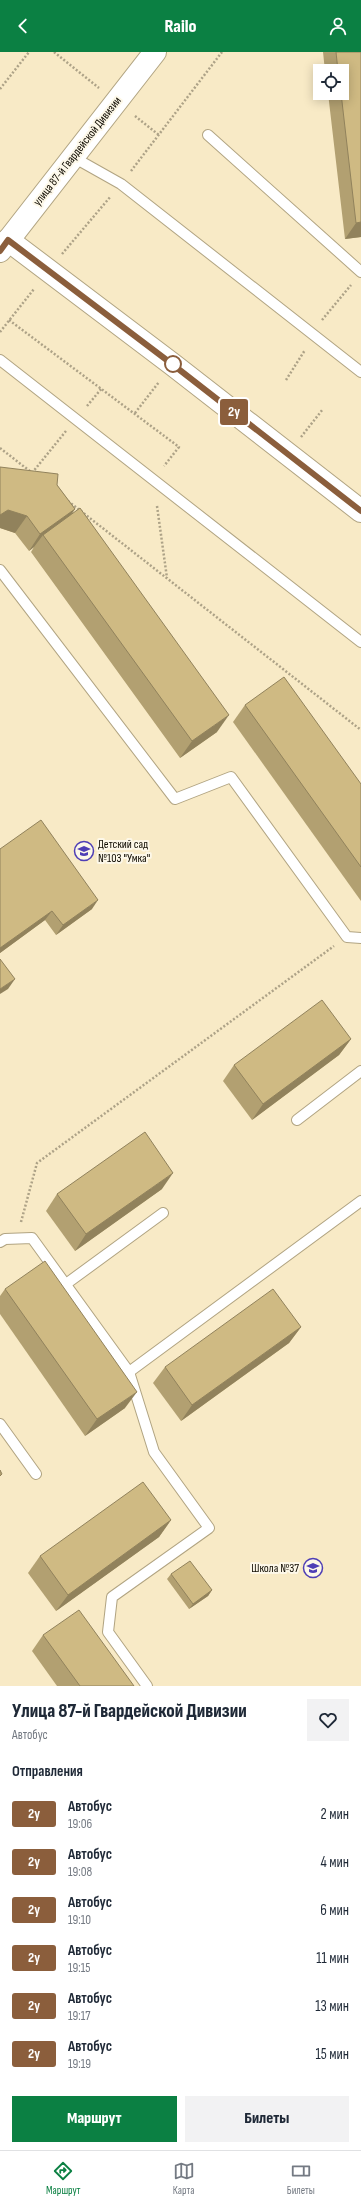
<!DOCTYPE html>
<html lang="ru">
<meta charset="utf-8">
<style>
:root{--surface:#fff;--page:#f2f2f3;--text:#1f2937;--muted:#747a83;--line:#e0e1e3;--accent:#0b8043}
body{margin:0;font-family:"Sofia Sans Condensed",sans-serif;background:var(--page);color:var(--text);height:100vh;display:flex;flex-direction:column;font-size:15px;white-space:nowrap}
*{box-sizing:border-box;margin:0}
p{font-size:13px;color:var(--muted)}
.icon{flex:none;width:22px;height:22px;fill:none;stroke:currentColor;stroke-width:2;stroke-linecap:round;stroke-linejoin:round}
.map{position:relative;height:1634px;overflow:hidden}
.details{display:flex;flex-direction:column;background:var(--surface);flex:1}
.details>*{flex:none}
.badge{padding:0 8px;border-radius:3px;font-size:14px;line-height:26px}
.fabs{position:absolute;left:313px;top:12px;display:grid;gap:8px}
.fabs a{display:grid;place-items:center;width:36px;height:36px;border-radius:0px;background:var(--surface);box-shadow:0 2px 10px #0003;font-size:20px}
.map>.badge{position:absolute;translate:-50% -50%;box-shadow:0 0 0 2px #fff}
h2{padding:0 12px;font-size:15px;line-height:36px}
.round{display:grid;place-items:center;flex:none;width:42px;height:42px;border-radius:0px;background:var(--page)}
.headline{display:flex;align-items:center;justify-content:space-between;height:68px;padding:0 12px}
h1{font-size:19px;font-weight:800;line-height:30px}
.action{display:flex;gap:8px;margin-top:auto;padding:8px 12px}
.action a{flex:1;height:46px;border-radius:0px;background:var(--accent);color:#fff;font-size:16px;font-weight:800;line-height:46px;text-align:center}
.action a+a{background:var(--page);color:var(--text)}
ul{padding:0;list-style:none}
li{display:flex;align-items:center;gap:12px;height:48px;padding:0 12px}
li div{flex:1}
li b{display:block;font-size:15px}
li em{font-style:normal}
li .badge{min-width:44px;font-weight:700;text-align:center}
header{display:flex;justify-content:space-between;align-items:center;height:52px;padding:0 12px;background:var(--accent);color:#fff;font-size:18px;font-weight:800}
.menu{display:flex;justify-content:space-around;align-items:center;height:56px;border-top:1px solid var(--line);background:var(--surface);font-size:11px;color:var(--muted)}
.menu a{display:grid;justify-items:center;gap:2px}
.menu .current{color:var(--accent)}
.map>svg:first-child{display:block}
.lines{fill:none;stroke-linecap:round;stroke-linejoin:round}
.lane-casing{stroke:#b1a482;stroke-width:12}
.secondary-casing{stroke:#b1a482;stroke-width:24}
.path{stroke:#ada287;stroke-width:2.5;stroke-dasharray:2 2;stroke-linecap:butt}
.lane{stroke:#fff;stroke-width:10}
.secondary{stroke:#fff;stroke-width:22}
.wall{fill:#b2a071}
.shaded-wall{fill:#91825c}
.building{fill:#cfba83;stroke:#91825c}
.line-casing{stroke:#fff;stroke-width:9}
.line{stroke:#8b5e3c;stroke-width:6}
.stop-dot{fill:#fff;stroke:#8b5e3c;stroke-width:2}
.labels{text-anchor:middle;stroke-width:4;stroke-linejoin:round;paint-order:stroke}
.street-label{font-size:12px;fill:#100c02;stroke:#fdf8e9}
.poi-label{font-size:12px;fill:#100c02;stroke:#fdf8e9;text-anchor:start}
</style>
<header><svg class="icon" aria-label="back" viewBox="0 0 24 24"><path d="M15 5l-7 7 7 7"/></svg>Railo<svg class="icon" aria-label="person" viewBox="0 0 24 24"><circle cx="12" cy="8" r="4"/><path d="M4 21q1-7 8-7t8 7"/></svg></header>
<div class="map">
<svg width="361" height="1634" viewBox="0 0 361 1634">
<rect width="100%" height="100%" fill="#f8eac6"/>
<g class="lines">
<defs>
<g id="lane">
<path d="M208,83L361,220"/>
<path d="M73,105L121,132L361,320"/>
<path d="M0,308L361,590"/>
<path d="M0,518L175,747L231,725L347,885L361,886"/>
<path d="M297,1068L361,1019"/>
<path d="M0,1190L5,1187L32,1186L129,1320L154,1400L209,1476L112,1545L108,1580L147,1634"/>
<path d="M66,1232L163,1161"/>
<path d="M129,1320L361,1149"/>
<path d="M0,1372L36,1422"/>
</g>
<g id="secondary">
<path d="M8,188L172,312L361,459"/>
<path d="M0,199L155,0"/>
</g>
</defs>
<!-- lane casing -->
<use href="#lane" class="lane-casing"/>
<!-- secondary casing -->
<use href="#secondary" class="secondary-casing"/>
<!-- path -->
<g class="path">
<path d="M54,0L99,36"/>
<path d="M0,37L29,0"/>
<path d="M135,64L159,83"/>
<path d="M131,119L222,0"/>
<path d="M62,202L111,144"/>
<path d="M9,268L179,395L164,414"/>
<path d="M322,268L351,233"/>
<path d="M0,280L34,237"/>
<path d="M286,328L305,298"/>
<path d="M87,354L102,336"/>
<path d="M135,361L159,330"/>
<path d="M301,385L323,357"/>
<path d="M0,396L31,420"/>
<path d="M32,421L66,379"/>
<path d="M68,449L361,678"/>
<path d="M157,454L167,526"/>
<path d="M21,1170L37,1111L334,894"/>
</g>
<!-- lane -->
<use href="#lane" class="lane"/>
<!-- secondary -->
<use href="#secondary" class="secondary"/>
</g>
<!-- wall -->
<g class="wall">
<path d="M323,0H361V185L345,187L328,41H342V19H325Z"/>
<path d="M0,415L57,433L75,457L71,463L217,680L180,706L31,500L34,495L29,499L15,481L0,476Z"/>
<path d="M245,653L361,732V849L233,670Z"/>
<path d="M0,797L92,857L56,883L45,868L0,901Z"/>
<path d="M351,987L339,1003L252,1068L223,1029L234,1013Z"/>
<path d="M162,1137L75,1199L46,1159L57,1142Z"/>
<path d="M5,1237L125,1356L85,1384L0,1262V1244Z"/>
<path d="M301,1275L289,1291L181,1369L153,1331L165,1315Z"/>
<path d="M171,1468L159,1485L56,1559L28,1521L40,1504Z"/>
<path d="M171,1522L212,1538L208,1544L189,1557L167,1527Z"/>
<path d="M43,1583L134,1634H57L32,1599Z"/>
</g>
<!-- shaded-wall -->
<g class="shaded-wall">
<path d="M361,170V185L345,187L356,171Z"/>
<path d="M75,457L63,474L43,483L34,495L29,499L40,482Z"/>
<path d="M8,458L27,464L15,481L0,476V463Z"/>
<path d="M229,663L217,680L180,706L192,689Z"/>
<path d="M98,848L92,857L56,883L63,873Z"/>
<path d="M52,859L45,868L0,901V896Z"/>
<path d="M15,927L8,937L0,942V937Z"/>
<path d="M351,987L339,1003L252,1068L263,1052Z"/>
<path d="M173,1121L162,1137L75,1199L86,1182Z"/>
<path d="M301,1275L289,1291L181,1369L192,1353Z"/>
<path d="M137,1340L125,1356L85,1384L97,1367Z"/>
<path d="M171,1468L159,1485L56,1559L68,1543Z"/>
<path d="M212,1538L208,1544L189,1557L193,1552Z"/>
</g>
<!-- building -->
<g class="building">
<path d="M336,0H361V170L356,171L341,41H342V19H338Z"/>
<path d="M0,415L58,422L57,433L75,457L40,482L27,464L8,458L0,463Z"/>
<path d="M80,456L229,663L192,689L43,483Z"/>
<path d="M284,625L361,732V815L245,653Z"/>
<path d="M41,768L98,848L63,873L52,859L0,896V797Z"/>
<path d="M0,907L15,927L0,937Z"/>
<path d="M322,948L351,987L263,1052L234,1013Z"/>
<path d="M145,1080L173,1121L86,1182L57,1142Z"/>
<path d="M45,1209L137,1340L97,1367L5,1237Z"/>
<path d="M273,1237L301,1275L192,1353L165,1315Z"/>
<path d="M0,1418L2,1422L0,1424Z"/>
<path d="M143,1430L171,1468L68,1543L40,1504Z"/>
<path d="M190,1509L212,1538L193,1552L171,1522Z"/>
<path d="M79,1558L134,1634H80L43,1583Z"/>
</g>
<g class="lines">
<defs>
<path id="line" d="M0,199L8,188L172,312L361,459"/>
</defs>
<!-- line casing -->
<use href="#line" class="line-casing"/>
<!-- line -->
<use href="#line" class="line"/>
</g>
<!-- icons -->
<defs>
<symbol id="school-ring" viewBox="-11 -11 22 22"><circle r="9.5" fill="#fdf8e9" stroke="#4e3eb5" stroke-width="1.5"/><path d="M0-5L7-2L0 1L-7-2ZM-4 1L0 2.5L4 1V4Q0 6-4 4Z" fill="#4e3eb5"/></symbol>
</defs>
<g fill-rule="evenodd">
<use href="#school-ring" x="73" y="788" width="22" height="22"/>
<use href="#school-ring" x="302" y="1505" width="22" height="22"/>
</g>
<!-- markers -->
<circle class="stop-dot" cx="173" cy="312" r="8"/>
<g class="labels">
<!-- street labels -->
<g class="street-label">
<text transform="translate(77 99) rotate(-52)" y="4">улица 87-й Гвардейской Дивизии</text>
</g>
<!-- poi labels -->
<g class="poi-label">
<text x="98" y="796">Детский сад<tspan x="98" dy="14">№103 "Умка"</tspan></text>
<text x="299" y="1520" text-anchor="end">Школа №37</text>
</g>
</g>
</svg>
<div class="fabs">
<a><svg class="icon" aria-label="locate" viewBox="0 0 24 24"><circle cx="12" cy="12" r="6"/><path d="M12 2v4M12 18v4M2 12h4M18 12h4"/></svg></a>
</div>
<b class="badge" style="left:234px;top:360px;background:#8b5e3c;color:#fff">2у</b>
</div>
<section class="details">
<div class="headline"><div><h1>Улица 87-й Гвардейской Дивизии</h1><p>Автобус</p></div><a class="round"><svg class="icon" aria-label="heart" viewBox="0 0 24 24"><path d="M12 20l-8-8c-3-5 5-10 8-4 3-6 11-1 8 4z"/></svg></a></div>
<h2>Отправления</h2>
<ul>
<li><span class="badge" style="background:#8b5e3c;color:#fff">2у</span><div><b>Автобус</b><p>19:06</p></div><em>2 мин</em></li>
<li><span class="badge" style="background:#8b5e3c;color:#fff">2у</span><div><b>Автобус</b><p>19:08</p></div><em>4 мин</em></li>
<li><span class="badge" style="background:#8b5e3c;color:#fff">2у</span><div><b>Автобус</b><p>19:10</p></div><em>6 мин</em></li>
<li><span class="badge" style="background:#8b5e3c;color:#fff">2у</span><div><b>Автобус</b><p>19:15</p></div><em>11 мин</em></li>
<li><span class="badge" style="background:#8b5e3c;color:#fff">2у</span><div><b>Автобус</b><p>19:17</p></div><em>13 мин</em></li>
<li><span class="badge" style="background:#8b5e3c;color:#fff">2у</span><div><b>Автобус</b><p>19:19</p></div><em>15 мин</em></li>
</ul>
<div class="action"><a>Маршрут</a><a>Билеты</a></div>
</section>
<nav class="menu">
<a class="current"><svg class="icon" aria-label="directions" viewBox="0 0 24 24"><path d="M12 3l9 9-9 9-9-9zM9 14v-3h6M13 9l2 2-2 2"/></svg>Маршрут</a>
<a><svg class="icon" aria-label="map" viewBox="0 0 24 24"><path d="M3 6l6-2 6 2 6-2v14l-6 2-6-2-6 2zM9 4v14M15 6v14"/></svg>Карта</a>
<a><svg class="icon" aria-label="tickets" viewBox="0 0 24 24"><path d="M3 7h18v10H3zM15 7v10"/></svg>Билеты</a>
</nav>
